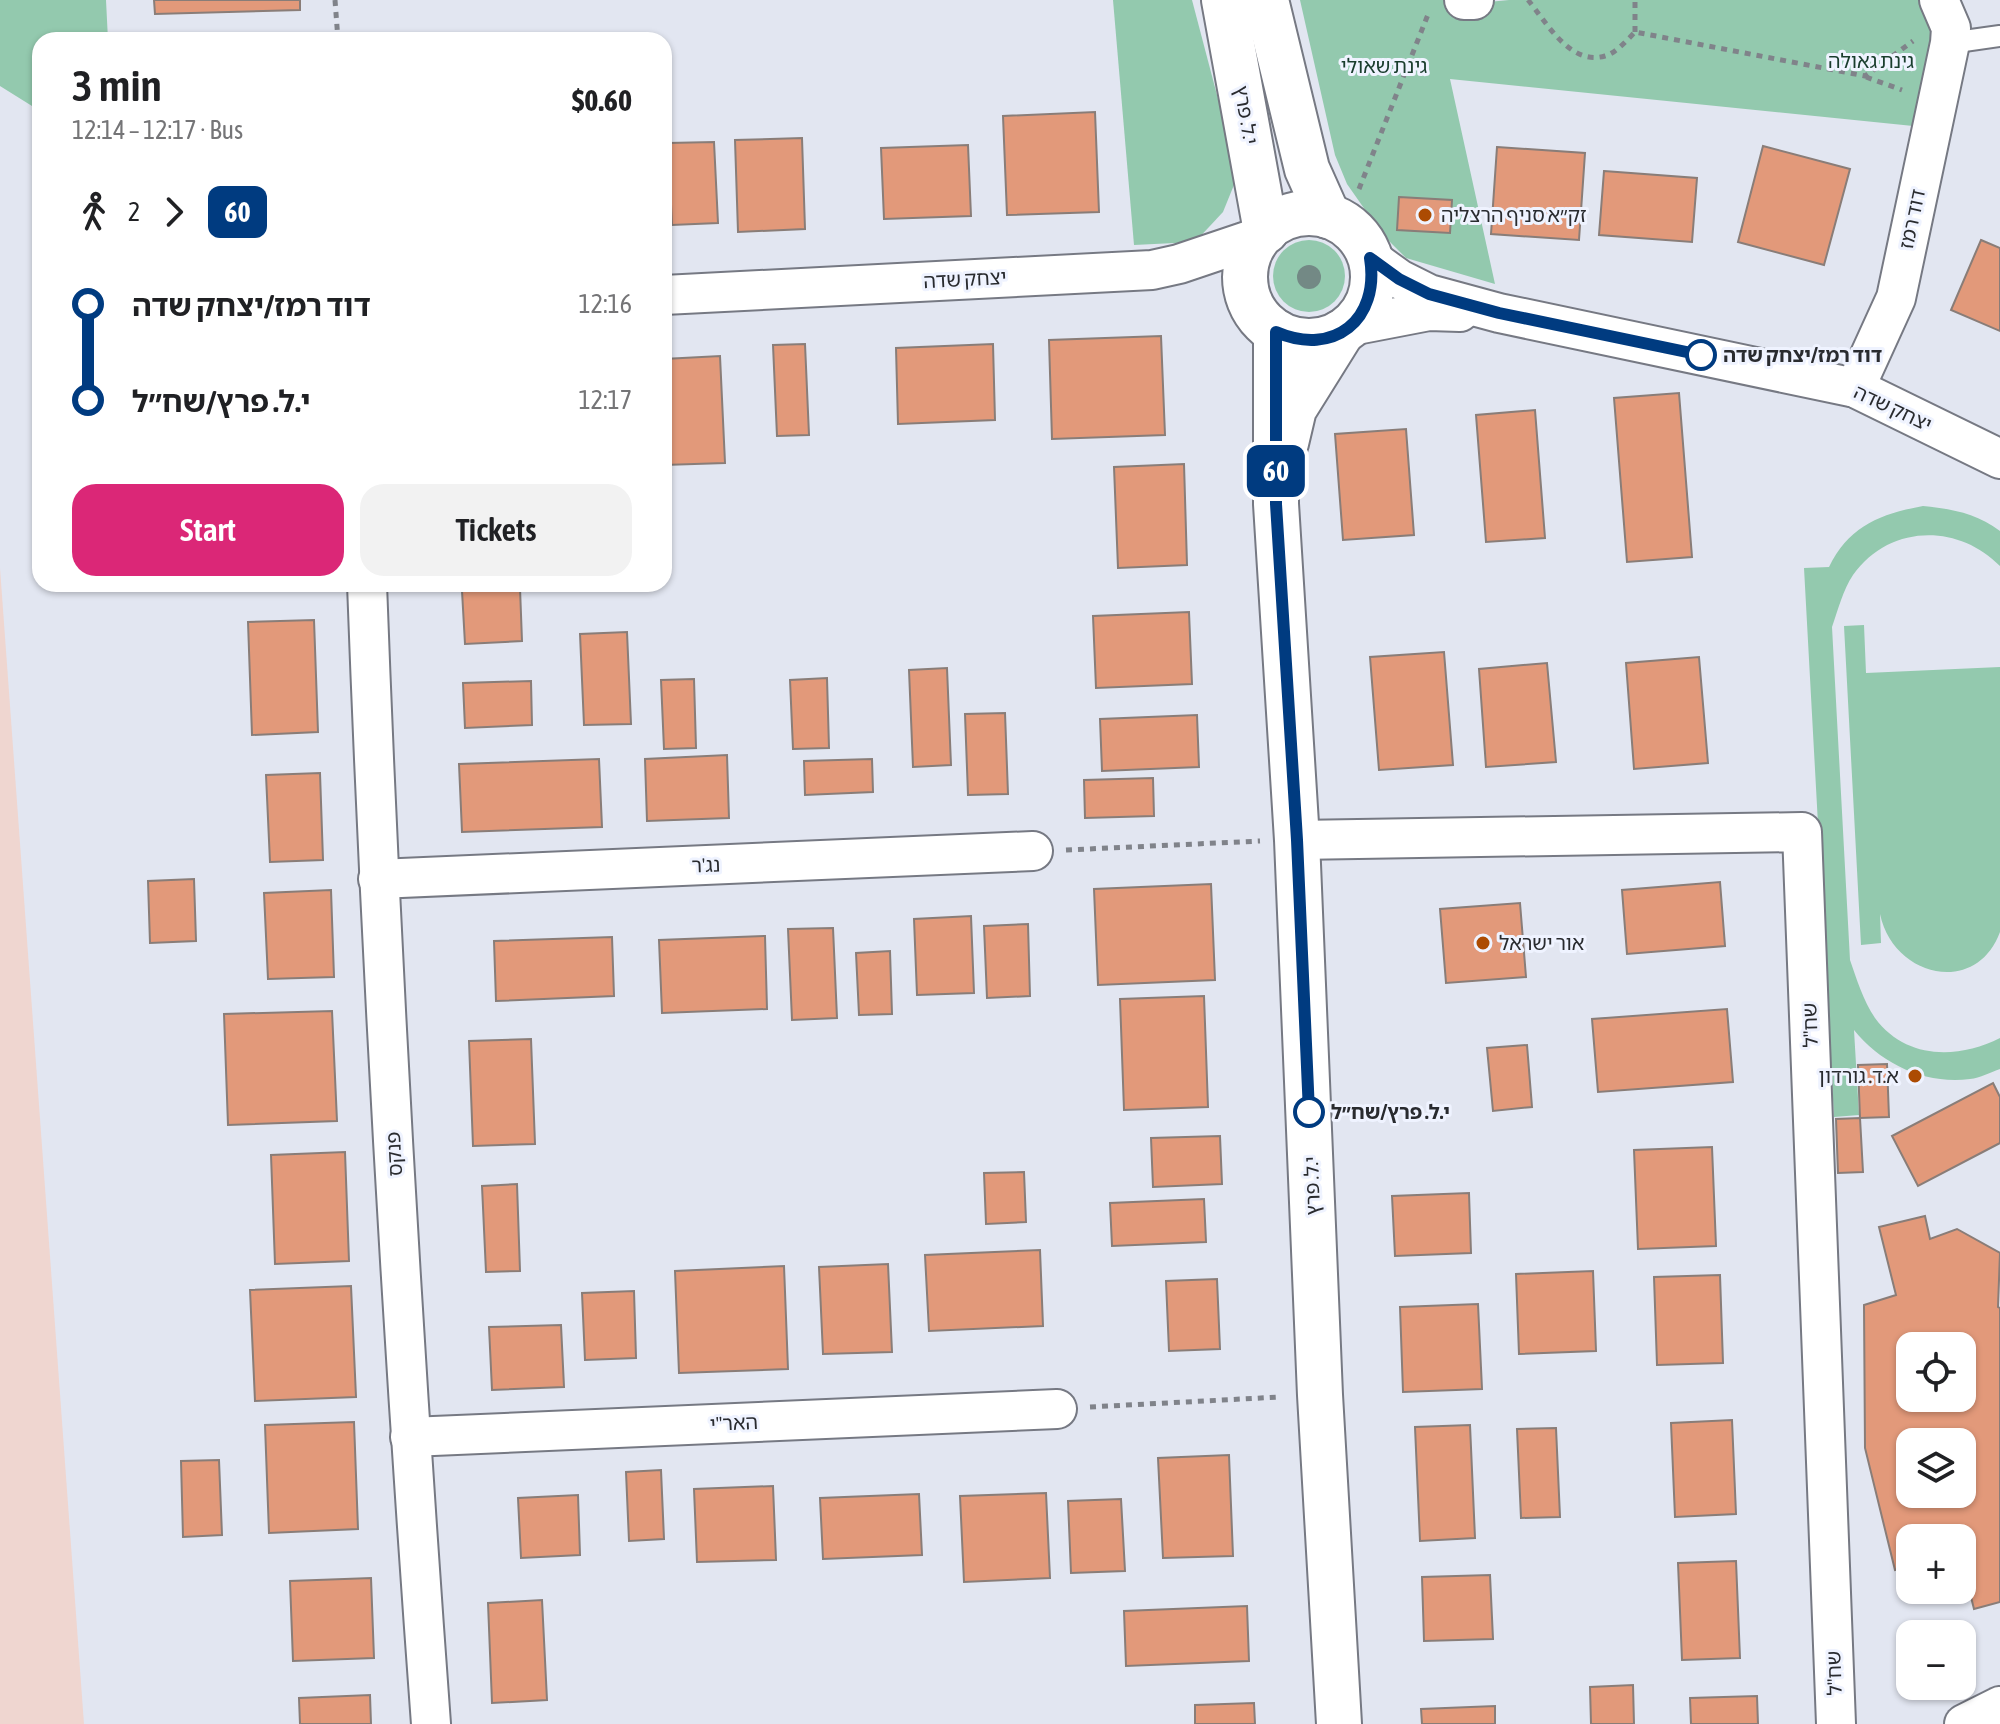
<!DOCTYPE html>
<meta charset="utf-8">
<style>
:root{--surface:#fff;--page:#f2f2f2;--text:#202124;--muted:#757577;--accent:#db2777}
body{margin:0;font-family:"Asap Condensed","Noto Sans Hebrew",sans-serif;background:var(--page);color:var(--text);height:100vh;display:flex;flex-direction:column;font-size:30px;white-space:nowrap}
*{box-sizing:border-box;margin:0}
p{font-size:26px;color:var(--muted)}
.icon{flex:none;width:44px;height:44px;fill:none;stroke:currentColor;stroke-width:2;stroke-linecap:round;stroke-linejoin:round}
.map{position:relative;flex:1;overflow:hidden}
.details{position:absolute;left:32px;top:32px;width:640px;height:560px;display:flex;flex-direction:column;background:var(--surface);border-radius:24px;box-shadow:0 2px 6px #0004}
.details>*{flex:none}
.badge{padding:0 16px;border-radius:12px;font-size:28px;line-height:52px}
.fabs{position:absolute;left:1896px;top:1332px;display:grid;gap:16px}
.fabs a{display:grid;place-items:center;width:80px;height:80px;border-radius:16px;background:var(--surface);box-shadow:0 2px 6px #0004;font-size:40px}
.map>.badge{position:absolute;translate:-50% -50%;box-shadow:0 0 0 4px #fff}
.legs{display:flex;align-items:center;gap:12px;height:88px;padding:0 40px;font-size:26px}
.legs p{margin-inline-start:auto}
.overview{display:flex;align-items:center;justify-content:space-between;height:136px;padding:0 40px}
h1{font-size:44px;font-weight:600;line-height:60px}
.cta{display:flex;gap:16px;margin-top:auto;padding:16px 40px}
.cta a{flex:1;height:92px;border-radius:24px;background:var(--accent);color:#fff;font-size:32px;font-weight:600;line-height:92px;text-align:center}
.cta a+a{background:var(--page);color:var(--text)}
ul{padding:0 40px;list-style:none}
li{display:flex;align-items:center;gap:28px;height:96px;font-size:30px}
li i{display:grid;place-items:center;width:12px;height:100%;margin:0 10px;background:currentColor}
li i::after{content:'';width:20px;height:20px;margin:-10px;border:6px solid;border-radius:50%;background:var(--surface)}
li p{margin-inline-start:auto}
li:first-child i{background:linear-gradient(#0000 50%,currentColor 0)}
li:last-child i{background:linear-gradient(currentColor 50%,#0000 0)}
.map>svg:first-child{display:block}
.industrial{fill:#efd6d0}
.green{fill:#93c9ae}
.building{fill:#e2997a;stroke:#897d78;stroke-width:2;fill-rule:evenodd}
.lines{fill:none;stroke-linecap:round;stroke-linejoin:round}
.service-casing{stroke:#767983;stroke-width:24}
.minor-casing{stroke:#767983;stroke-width:42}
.tertiary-casing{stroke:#767983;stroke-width:48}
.path{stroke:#80838a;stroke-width:5;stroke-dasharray:6 6;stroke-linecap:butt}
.service{stroke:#fff;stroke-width:20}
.minor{stroke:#fff;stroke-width:38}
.tertiary{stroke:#fff;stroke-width:44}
.tree{fill:#738985}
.line-1-casing{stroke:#fff;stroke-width:18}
.line-1{stroke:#003b80;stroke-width:12}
.poi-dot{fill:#ac4b02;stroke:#eff3ff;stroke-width:3}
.stop-1-dot{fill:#fff;stroke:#003b80;stroke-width:4}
.labels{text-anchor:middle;stroke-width:6;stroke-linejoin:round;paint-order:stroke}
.park-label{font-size:20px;fill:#193d2d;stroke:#eff3ff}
.street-label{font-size:20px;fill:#292b2f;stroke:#eff3ff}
.poi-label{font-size:20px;fill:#292b2f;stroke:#eff3ff;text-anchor:start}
.stop-label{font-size:20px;font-weight:bold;fill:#292b2f;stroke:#eff3ff;text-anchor:start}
</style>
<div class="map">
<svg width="2000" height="1724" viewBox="0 0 2000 1724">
<rect width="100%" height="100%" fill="#e2e6f1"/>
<!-- industrial -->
<path class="industrial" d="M0,568L84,1724H0Z"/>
<!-- green -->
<g class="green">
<path d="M0,0H106L108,40H40V111L0,86Z"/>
<path d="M1113,0H1192L1238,175L1223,212L1195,242L1134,245Z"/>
<path d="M1300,0H1458L1467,4L1509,0H1930L1938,10L1923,127L1450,79L1495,284L1406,258L1382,234L1347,184L1335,155Z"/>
<circle cx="1309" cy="276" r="36"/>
<path d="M1923,506C1952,509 1976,513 2000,531V566C1958,523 1889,524 1853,575C1843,590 1838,610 1832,627L1850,960C1857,980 1863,1000 1875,1018C1906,1060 1958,1059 2000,1038V1069C1991,1072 1980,1078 1970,1079C1926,1085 1881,1064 1854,1030L1859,1115L1834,1117L1804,568L1829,567C1849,526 1880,514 1923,506Z"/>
<path d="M1864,625L1866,673L2000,667V932C1976,997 1893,977 1880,914L1881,943L1861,945L1844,626Z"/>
</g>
<!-- building -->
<g class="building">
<path d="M154,0H300V10L155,14Z"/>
<path d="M1095,112L1099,212L1007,215L1003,116Z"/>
<path d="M802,138L805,229L738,232L735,140Z"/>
<path d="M714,142L718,223L672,225L668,143Z"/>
<path d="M968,145L971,216L884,219L881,148Z"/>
<path d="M1763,146L1850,169L1824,265L1738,242Z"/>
<path d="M1497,147L1585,153L1579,240L1491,234Z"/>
<path d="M1604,171L1697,178L1692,242L1599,235Z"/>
<path d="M1399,197L1452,200L1450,233L1397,230Z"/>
<path d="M1981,240L2000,248V331L1951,310Z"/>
<path d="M1161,336L1165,435L1052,439L1049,340Z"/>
<path d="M805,344L809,435L777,436L773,345Z"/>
<path d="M993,344L995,420L898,424L896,348Z"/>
<path d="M720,356L725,463L664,465V359Z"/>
<path d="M1679,393L1692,557L1627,562L1614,398Z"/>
<path d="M1535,410L1545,538L1486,542L1476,415Z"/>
<path d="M1406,429L1414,535L1343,540L1335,434Z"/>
<path d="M1184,464L1187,565L1118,568L1114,467Z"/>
<path d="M234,584H326L327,588L235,591Z"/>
<path d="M520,588L522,641L465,644L462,591Z"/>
<path d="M1189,612L1192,684L1096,688L1093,616Z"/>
<path d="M314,620L318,732L252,735L248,622Z"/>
<path d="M627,632L631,724L584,725L580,634Z"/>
<path d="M1444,652L1453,765L1379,770L1370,657Z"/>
<path d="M1699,657L1708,763L1634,769L1626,663Z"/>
<path d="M1547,663L1556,762L1486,767L1479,669Z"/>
<path d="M947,668L951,765L913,767L909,670Z"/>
<path d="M827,678L829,748L793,749L790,680Z"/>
<path d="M694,679L696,748L664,749L661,680Z"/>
<path d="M531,681L532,725L465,728L463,683Z"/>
<path d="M1005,713L1008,794L968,795L965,714Z"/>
<path d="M1197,715L1199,767L1102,771L1100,719Z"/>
<path d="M727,755L729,818L647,821L645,759Z"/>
<path d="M599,759L602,827L462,832L459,764Z"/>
<path d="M872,759L873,792L805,795L804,761Z"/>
<path d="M320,773L323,860L270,862L266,775Z"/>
<path d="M1153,778L1154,816L1085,818L1084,780Z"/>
<path d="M194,879L196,941L150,943L148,881Z"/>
<path d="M1720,882L1725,946L1627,954L1622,890Z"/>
<path d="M1211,884L1215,980L1098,985L1094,889Z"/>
<path d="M331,890L334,977L268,979L264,893Z"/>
<path d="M1520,903L1526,977L1446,983L1440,909Z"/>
<path d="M971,916L974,993L917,995L914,919Z"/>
<path d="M1028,924L1030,996L987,998L984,926Z"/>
<path d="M833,928L837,1018L792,1020L788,929Z"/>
<path d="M765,936L767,1009L662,1013L659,940Z"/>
<path d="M612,937L614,996L496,1001L494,941Z"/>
<path d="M890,951L892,1014L859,1015L856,953Z"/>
<path d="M1204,996L1208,1107L1124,1110L1120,999Z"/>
<path d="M1727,1009L1733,1082L1598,1092L1592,1019Z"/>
<path d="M332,1011L337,1121L228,1125L224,1014Z"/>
<path d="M531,1039L535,1144L473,1146L469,1041Z"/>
<path d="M1527,1045L1532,1107L1493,1111L1487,1048Z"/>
<path d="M1887,1064L1889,1117L1860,1118L1858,1065Z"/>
<path d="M1993,1083L2000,1097V1143L1918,1186L1892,1136Z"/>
<path d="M1860,1118L1863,1172L1838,1173L1836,1119Z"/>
<path d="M1220,1136L1222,1184L1153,1187L1151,1138Z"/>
<path d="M1712,1147L1716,1246L1638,1249L1634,1150Z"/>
<path d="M345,1152L349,1261L275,1264L271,1155Z"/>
<path d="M1024,1172L1026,1222L986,1224L984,1173Z"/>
<path d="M517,1184L520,1271L486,1272L482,1186Z"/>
<path d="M1469,1193L1471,1253L1395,1256L1392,1196Z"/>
<path d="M1204,1199L1206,1242L1112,1246L1110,1203Z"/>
<path d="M1925,1216L1930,1239L1957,1229L2000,1253L1998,1307L2000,1308V1602L1974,1609L1962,1561V1538H1910V1567L1895,1570L1865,1448L1864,1305L1896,1295L1879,1227ZM1910,1346H1962V1398H1910ZM1910,1442H1962V1494H1910Z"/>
<path d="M1040,1250L1043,1326L929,1331L925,1255Z"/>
<path d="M888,1264L892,1352L823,1354L819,1267Z"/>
<path d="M784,1266L788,1369L679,1373L675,1271Z"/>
<path d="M1593,1271L1596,1351L1519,1354L1516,1274Z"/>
<path d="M1720,1275L1723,1363L1657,1365L1654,1277Z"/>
<path d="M1217,1279L1220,1349L1169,1351L1166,1281Z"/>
<path d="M351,1286L356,1397L255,1401L250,1290Z"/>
<path d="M634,1291L636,1358L585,1360L582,1293Z"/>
<path d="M1478,1304L1482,1389L1403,1392L1400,1307Z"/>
<path d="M561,1325L564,1387L492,1390L489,1327Z"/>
<path d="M1732,1420L1736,1514L1675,1517L1671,1423Z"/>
<path d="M354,1422L358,1529L269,1533L265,1425Z"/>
<path d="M1470,1425L1475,1538L1420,1541L1415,1427Z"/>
<path d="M1556,1428L1560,1517L1521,1518L1517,1429Z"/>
<path d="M1229,1455L1233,1556L1163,1558L1158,1458Z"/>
<path d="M219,1460L222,1535L183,1537L181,1461Z"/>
<path d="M661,1470L664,1539L629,1541L626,1472Z"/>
<path d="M773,1486L776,1560L697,1562L694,1489Z"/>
<path d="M1046,1493L1050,1578L964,1582L960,1496Z"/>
<path d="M919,1494L922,1555L823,1559L820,1498Z"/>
<path d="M578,1495L580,1555L521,1558L518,1498Z"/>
<path d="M1121,1499L1125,1571L1071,1573L1068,1501Z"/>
<path d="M1736,1561L1740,1658L1682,1660L1678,1563Z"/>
<path d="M1490,1575L1493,1639L1424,1641L1422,1577Z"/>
<path d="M371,1578L374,1658L293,1661L290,1581Z"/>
<path d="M542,1600L547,1700L492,1703L488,1603Z"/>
<path d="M1247,1606L1249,1661L1126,1666L1124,1611Z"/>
<path d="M1633,1685L1634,1724H1591L1590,1687Z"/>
<path d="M370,1695L371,1724H300L299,1698Z"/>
<path d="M1757,1696L1758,1724H1691L1690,1698Z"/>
<path d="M1254,1703L1255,1724H1195V1705Z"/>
<path d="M1495,1706V1724H1422L1421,1709Z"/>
</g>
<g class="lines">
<defs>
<path id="service" d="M1950,43L2000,36"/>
<g id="minor">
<path d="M1464,0H1474"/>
<path d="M1370,258L1399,279L1429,294L1499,313L1855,388L2000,459"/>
<path d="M664,295L1152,270L1179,264L1262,236"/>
<path d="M1351,326L1429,311L1460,312"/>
<path d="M1855,388L1896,298L1950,43L1951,28L1939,0"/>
<path d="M367,584C381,964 403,1344 431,1724"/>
<path d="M1297,840L1802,832L1836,1724"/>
<path d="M378,879L1033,851"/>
<path d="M410,1437L1057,1409"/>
<path d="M1964,1724L2000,1706"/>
</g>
<g id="tertiary">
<path d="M1224,0L1266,231"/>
<path d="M1266,0L1307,169L1328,216"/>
<circle cx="1309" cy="277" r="64"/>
<path d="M1276,332V504L1297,840L1320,1395L1339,1724"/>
<path d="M1286,443L1294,409L1342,332"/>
</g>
</defs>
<!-- service casing -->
<use href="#service" class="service-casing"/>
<!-- minor casing -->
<use href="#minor" class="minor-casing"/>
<!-- tertiary casing -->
<use href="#tertiary" class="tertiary-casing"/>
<!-- path -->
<g class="path">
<path d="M335,0L338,40"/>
<path d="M1528,0C1547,23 1570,66 1605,56C1616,53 1627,40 1635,32L1865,76L1913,41"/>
<path d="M1635,32V0"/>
<path d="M1866,77L1902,90"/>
<path d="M1359,189L1429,12"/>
<path d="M1066,850L1260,841"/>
<path d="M1090,1407L1280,1397"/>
</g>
<!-- service -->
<use href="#service" class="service"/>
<!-- minor -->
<use href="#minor" class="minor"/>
<!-- tertiary -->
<use href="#tertiary" class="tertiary"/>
</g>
<!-- trees -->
<circle class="tree" cx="1309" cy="277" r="12"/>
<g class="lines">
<defs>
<path id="line-1" d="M1309,1112L1297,840L1276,504V332C1334,357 1380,320 1370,258L1399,279L1429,294L1499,313L1701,355"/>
</defs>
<!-- line-1 casing -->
<use href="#line-1" class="line-1-casing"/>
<!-- line-1 -->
<use href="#line-1" class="line-1"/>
</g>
<!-- markers -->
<g class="poi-dot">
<circle cx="1425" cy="215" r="8"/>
<circle cx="1483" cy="943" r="8"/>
<circle cx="1915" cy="1076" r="8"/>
</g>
<g class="stop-1-dot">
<circle cx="1701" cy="355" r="14"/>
<circle cx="1309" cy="1112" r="14"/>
</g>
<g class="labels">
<!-- park labels -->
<g class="park-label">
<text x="1871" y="68">גינת גאולה</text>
<text x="1384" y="73">גינת שאולי</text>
</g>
<!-- street labels -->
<g class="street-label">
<text transform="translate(1246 115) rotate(80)" y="7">י.ל. פרץ</text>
<text transform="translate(1912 219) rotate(-78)" y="7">דוד רמז</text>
<text transform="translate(965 279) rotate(-3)" y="7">יצחק שדה</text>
<text transform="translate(1893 408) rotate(25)" y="7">יצחק שדה</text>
<text transform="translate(706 865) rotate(-2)" y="7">נג'ר</text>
<text transform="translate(1810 1025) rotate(-92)" y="7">שח"ל</text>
<text transform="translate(394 1154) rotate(-93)" y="7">פנקס</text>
<text transform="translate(1312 1186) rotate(-92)" y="7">י.ל. פרץ</text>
<text transform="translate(734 1423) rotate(-3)" y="7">האר"י</text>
<text transform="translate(1834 1673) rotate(-92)" y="7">שח"ל</text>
</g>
<!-- poi labels -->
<g class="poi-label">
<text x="1441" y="222">זק״א סניף הרצליה</text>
<text x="1499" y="950">אור ישראל</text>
<text x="1899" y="1083" text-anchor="end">א.ד. גורדון</text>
</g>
<!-- stop labels -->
<g class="stop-label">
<text x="1723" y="362">דוד רמז/יצחק שדה</text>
<text x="1331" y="1119">י.ל. פרץ/שח״ל</text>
</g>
</g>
</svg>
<div class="fabs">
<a><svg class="icon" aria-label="locate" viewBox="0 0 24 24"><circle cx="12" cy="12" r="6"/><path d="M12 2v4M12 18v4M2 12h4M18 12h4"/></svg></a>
<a><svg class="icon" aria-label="layers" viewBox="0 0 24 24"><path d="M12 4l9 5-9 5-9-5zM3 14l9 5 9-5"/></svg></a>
<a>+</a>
<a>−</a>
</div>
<b class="badge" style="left:1276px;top:471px;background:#003b80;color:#fff">60</b>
<section class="details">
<div class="overview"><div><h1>3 min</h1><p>12:14 – 12:17 · Bus</p></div><b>$0.60</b></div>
<div class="legs"><svg class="icon" aria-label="walk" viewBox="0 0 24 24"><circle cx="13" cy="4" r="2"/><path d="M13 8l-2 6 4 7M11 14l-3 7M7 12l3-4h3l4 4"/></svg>2<svg class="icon" aria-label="forward" viewBox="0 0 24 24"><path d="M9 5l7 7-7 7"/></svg><b class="badge" style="background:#003b80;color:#fff">60</b></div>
<ul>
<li><i style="color:#003b80"></i><b>דוד רמז/יצחק שדה</b><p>12:16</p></li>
<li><i style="color:#003b80"></i><b>י.ל. פרץ/שח״ל</b><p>12:17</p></li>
</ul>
<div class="cta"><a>Start</a><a>Tickets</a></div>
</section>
</div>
